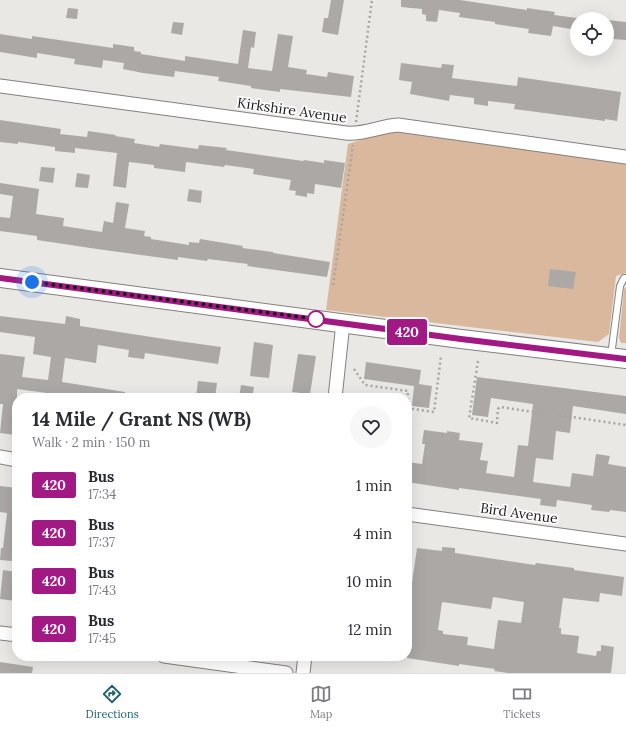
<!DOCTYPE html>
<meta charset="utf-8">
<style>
:root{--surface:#fff;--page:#f7f7f7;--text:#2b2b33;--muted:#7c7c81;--line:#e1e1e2;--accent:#1e6274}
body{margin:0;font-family:Lora,serif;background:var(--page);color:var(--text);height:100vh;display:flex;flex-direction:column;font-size:15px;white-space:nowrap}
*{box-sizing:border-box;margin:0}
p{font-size:13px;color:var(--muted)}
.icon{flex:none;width:22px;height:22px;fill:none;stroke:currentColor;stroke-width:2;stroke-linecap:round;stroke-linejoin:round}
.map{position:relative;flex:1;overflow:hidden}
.drawer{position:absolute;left:12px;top:393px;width:400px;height:268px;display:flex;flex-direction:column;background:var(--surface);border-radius:16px;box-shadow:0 4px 16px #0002}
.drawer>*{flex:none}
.badge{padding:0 8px;border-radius:3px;font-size:14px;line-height:26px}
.buttons{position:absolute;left:570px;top:12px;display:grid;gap:8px}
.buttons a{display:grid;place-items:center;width:44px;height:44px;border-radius:50%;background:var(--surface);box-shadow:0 4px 16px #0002;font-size:20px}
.you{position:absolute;width:20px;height:20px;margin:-10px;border:3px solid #fff;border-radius:50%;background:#1a73e8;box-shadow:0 0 0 6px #1a73e833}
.map>.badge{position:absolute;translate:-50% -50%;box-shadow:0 0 0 2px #fff}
.round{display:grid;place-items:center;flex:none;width:42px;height:42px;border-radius:21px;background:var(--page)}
.headline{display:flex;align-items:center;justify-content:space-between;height:68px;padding:0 20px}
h1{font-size:19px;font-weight:700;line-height:30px}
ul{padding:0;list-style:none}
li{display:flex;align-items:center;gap:12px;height:48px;padding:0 20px}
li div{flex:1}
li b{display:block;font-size:15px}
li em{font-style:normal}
li .badge{min-width:44px;font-weight:700;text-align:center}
.dock{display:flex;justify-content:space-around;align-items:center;height:56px;border-top:1px solid var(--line);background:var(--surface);font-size:11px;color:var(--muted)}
.dock a{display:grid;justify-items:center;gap:2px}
.dock .on{color:var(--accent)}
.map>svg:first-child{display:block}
.green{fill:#d9b89d}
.building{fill:#aba8a6;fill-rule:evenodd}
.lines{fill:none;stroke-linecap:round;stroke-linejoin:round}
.lane-casing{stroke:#82807e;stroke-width:8}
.street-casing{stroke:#82807e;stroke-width:15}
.secondary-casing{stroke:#82807e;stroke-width:20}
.path{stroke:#a6a5a3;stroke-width:2.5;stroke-dasharray:2 3;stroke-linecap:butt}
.lane{stroke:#fff;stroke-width:6}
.street{stroke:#fff;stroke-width:13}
.secondary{stroke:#fff;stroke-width:18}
.line-casing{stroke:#fff;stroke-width:9}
.line{stroke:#a31984;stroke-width:6}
.walk{stroke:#1b1a1a;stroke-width:4;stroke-dasharray:0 7.2}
.stop-dot{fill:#fff;stroke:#a31984;stroke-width:2}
.labels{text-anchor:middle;stroke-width:3.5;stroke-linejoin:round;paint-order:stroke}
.street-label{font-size:14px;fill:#1b1a1a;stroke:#fff}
</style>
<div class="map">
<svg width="626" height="673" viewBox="0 0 626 673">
<rect width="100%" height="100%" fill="#eae8e5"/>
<!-- green -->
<g class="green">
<path d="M388,131L626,163V273L616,276L609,334L598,342L326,310L348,144Z"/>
<path d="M626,287V343H621L619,338L624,289Z"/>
</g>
<!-- building -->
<g class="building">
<path d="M331,0H344L338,35L322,32L324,18H328Z"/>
<path d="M401,0H460L527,10V8L555,12L554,15L577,18V30L553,26L551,36L528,33L529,29L495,24V22L459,17L460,13L439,10L437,22L426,21V15L422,14V9L401,7Z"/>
<path d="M68,8L78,9L77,19L66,18Z"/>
<path d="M607,20L626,22V40L613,39V34L607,33Z"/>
<path d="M173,22L184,23L182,35L171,33Z"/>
<path d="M243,30L256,32L254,48L251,47L248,68L272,71L278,34L293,36L288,67L307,70L306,74L327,77L328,72L354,76L351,97L280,89V92L251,88V86L218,81L219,77L175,71L174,77L143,73L123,69L124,63L103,60L102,68L74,64L75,59L37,53V58L0,52V34L32,39V36L113,48V44L134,47V51L141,52V54L185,61V56L238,64Z"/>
<path d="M401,63L441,68L442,64L454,65L452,78L517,86L518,77L621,92L617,121L605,119V121L514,109L515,104L488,101V106L474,104V98L450,95L449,101L410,94L412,82L399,80Z"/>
<path d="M0,120L61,129L60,134L87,137L88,131L116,135L115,136L135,139L134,143L159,147L160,144L198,149L199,145L227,148L226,150L303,161L304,160L324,163V160L345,163L341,188L315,184L314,194L307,193V197L295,195L296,191L289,190L291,180L253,174L254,169L225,165L224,167L186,162L185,172L154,168V165L129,162L126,188L113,186L117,153L75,148V153L55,151V147L18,142V144L0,142Z"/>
<path d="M41,167L55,168L53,183L39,181Z"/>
<path d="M77,173L90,175L88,188L75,187Z"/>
<path d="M0,183L39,189L36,214L64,218L63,226L102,232L104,221L113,223L116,202L129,204L125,228L145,231L144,236L151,237V239L189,245V242L199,243L200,239L243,246L242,248L273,252V253L330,262L327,277L247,266L248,264L208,259L207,261L178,257V260L97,249L37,240V236L0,231V217L10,218L13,196L0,194Z"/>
<path d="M189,189L202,191L201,203L187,201Z"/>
<path d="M550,269L576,272L573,289L548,286Z"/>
<path d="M0,316L65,324L66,316L80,319V326L171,340L221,347L218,364L145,353L144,359L128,357L129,350L98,345L96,363L65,358L62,382L125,392V398H84L17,389V418L15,435L0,433L3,404H0V354L25,357L22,377L48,380L51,357L33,354L35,337L0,332Z"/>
<path d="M254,342L273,345L269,378L250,376Z"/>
<path d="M298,354L316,356L310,394L292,392Z"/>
<path d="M366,362L421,370L419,384L432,386L429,408L412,406L414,386L364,379Z"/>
<path d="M477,377L626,396V414L573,406L570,433L556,431L553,460L536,458L533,482L570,487L572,473L593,476L596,454L610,456L608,464L626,467V512L610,510L609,512L591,510L592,505L557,500L556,507L540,505L541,499L459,488V490L407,482V462L422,464L425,444H422L424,430L447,433V431L460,433L459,440L483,443L480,460L488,461L486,473L514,477L518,445L528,446L533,404L491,398L488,417L472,415Z"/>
<path d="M198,381L217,383L215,398H196Z"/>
<path d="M241,385L254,387L252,398H239Z"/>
<path d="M0,486L17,488V530L12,561L0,560L1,548H3L7,513L0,512Z"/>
<path d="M442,547L455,548V553L535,565L536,563L574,568V570L624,577L622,596L600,593L599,602L563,598L559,628H561V634L579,636L577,653L596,656L597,651H601V645L614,647L611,673H508L494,671L495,669L459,664V666L407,658V582L412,583L417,548L442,551ZM493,597L524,602L521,623L498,620L494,649L467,645L468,637L443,634V631L438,630L442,602L491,609Z"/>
<path d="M3,570L17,572L16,601L0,599Z"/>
<path d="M0,662L33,667L32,673H0Z"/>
</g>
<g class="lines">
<defs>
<path id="lane" d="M611,356L620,286L624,278H626"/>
<g id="street">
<path d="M0,86L346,133C363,135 380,126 398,125L626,157"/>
<path d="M335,398L343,323"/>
<path d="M0,457L17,460"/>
<path d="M407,514L626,544"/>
<path d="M0,633L17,635"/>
<path d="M164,656L286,673"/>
<path d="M303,673L305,656"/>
</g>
<path id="secondary" d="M0,278L461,339L626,359"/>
</defs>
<!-- lane casing -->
<use href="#lane" class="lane-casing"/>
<!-- street casing -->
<use href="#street" class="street-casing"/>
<!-- secondary casing -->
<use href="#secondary" class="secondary-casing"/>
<!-- path -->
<g class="path">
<path d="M356,122L372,0"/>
<path d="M333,285L353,145"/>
<path d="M478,361L469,418L497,423L498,409L500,407L547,414"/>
<path d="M354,369L365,385L408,391L407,405"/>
<path d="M407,408L434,412L441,356"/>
<path d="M559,415L626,425"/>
</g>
<!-- lane -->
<use href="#lane" class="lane"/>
<!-- street -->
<use href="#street" class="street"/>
<!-- secondary -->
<use href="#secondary" class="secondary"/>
</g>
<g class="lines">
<defs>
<path id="line" d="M0,278L461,339L626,359"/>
</defs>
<!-- line casing -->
<use href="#line" class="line-casing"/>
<!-- line -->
<use href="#line" class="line"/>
<!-- walk -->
<path class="walk" d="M32,282L316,319"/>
</g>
<!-- markers -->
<circle class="stop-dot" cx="316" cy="319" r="8"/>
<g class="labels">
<!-- street labels -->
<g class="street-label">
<text transform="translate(292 110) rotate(8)" y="5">Kirkshire Avenue</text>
<text transform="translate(519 513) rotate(8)" y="5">Bird Avenue</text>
</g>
</g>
</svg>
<div class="buttons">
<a><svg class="icon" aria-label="locate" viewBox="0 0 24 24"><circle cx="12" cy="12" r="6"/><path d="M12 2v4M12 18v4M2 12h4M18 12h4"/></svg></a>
</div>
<div class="you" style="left:32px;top:282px"></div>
<b class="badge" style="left:407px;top:332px;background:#a31984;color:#fff">420</b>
<section class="drawer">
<div class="headline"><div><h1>14 Mile / Grant NS (WB)</h1><p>Walk · 2 min · 150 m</p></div><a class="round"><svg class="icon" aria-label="heart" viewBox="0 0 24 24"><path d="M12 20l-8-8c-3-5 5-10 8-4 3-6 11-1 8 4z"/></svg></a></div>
<ul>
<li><span class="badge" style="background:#a31984;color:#fff">420</span><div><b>Bus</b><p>17:34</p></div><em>1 min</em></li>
<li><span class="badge" style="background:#a31984;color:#fff">420</span><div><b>Bus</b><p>17:37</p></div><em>4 min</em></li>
<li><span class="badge" style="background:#a31984;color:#fff">420</span><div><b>Bus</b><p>17:43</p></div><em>10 min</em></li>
<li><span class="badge" style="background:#a31984;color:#fff">420</span><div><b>Bus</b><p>17:45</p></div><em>12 min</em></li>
</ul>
</section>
</div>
<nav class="dock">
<a class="on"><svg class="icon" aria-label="directions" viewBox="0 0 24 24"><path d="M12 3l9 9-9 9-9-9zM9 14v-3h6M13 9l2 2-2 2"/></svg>Directions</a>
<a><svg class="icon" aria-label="map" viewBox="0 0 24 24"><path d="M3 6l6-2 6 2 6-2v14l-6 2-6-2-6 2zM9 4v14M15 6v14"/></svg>Map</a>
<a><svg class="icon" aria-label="tickets" viewBox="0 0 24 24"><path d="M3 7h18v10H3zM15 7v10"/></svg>Tickets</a>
</nav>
